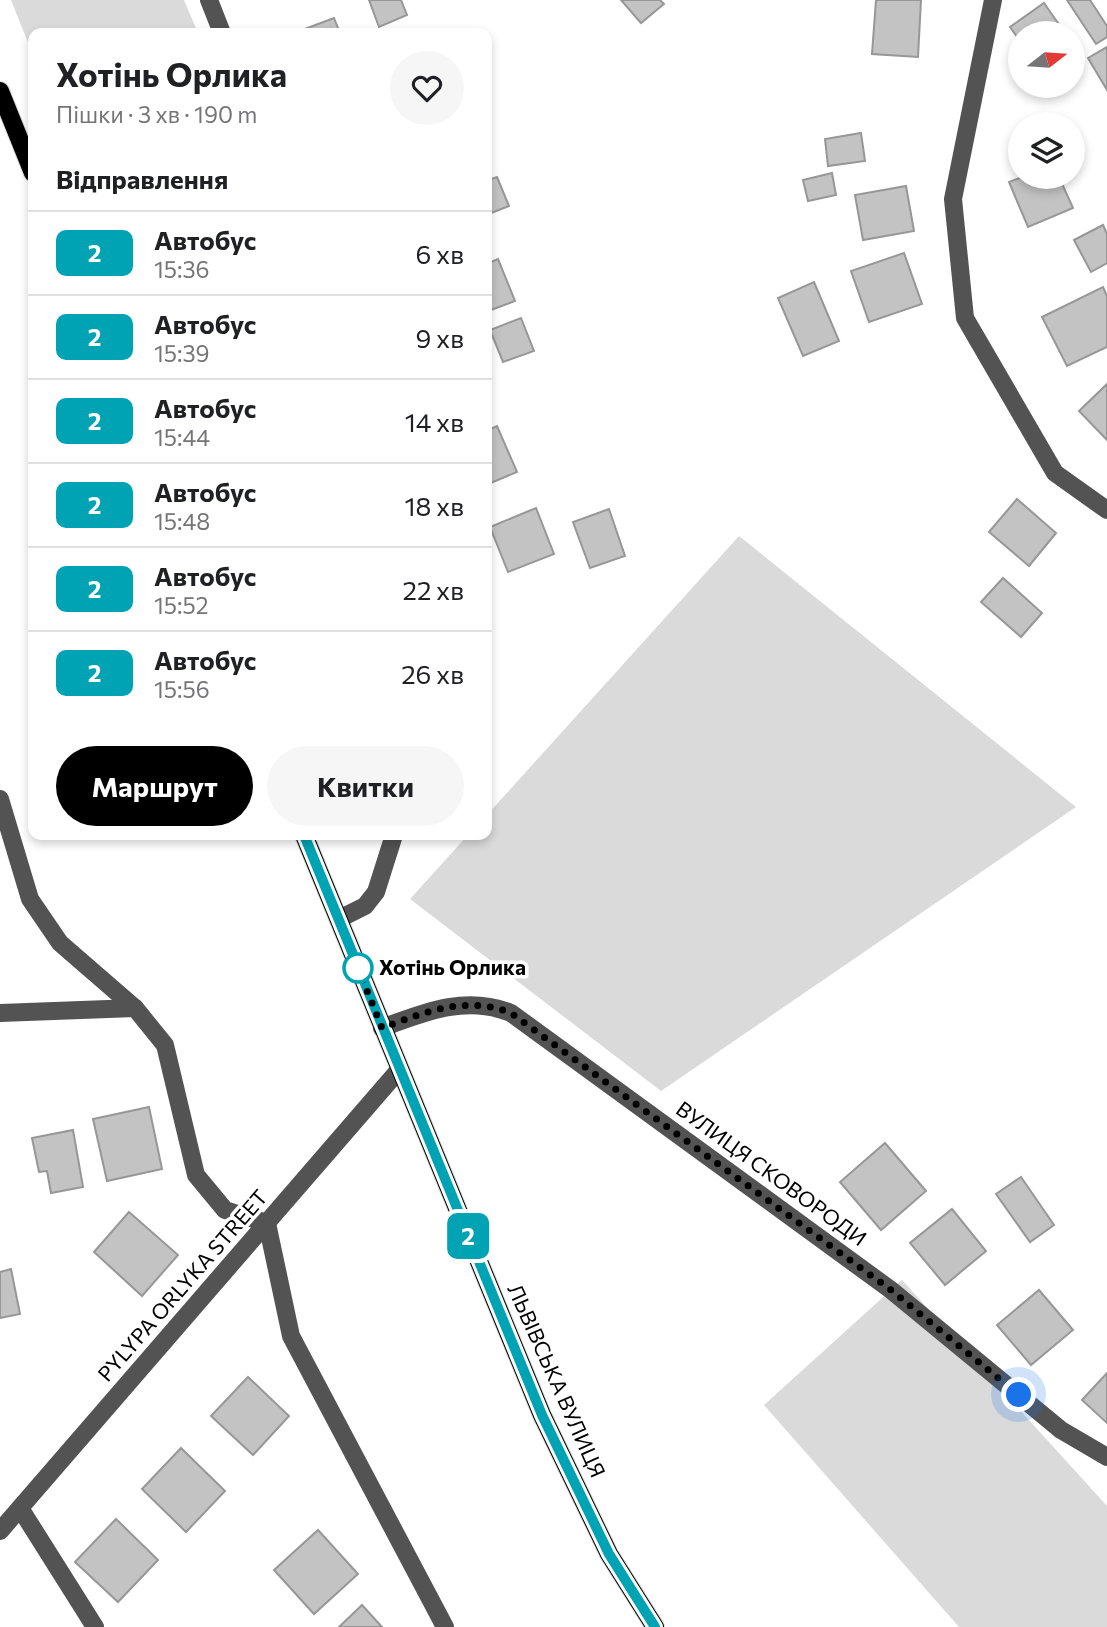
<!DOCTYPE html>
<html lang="uk">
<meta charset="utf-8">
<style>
:root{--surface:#fff;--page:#f6f6f6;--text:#202124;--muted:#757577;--line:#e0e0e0;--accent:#000}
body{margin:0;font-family:Commissioner,sans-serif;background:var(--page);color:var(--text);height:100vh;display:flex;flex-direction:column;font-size:26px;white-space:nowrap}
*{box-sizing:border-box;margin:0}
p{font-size:23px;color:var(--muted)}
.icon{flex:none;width:38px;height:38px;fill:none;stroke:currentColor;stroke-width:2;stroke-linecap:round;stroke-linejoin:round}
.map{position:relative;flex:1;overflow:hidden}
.details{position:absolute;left:28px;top:28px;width:464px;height:812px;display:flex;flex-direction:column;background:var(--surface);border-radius:14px;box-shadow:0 4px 10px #0003}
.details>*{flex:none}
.badge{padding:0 14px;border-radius:10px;font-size:24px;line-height:46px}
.needle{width:46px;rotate:73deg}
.fabs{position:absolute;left:1008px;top:21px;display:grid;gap:14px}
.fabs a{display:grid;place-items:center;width:77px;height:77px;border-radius:50%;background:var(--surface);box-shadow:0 4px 10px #0003;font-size:35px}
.you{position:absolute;width:35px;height:35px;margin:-18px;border:5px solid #fff;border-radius:50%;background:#1a73e8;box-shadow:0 0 0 10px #1a73e833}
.map>.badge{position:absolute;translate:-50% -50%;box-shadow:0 0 0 4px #fff}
h2{padding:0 28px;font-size:26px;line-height:63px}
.round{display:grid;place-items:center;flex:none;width:74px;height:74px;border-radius:37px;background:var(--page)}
.head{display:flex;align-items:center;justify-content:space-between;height:119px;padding:0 28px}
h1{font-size:33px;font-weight:700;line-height:52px}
.action{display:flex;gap:14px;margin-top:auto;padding:14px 28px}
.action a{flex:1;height:80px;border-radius:42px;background:var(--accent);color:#fff;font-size:28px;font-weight:700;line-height:80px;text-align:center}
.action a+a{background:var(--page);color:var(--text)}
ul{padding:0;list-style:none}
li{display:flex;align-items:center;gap:21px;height:84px;padding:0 28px;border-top:2px solid var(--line)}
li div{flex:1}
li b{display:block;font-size:26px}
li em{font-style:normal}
li .badge{min-width:77px;font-weight:700;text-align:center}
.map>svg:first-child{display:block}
.green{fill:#dadada}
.building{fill:#c3c3c3;stroke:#979797;stroke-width:2}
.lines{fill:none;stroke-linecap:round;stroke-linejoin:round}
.major-casing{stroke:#dbdbdb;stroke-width:20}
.minor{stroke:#535353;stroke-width:18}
.major{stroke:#000;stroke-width:18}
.line-casing{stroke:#fff;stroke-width:16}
.line{stroke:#00a3b4;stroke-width:10}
.walk{stroke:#000;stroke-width:7;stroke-dasharray:0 12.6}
.stop-dot{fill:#fff;stroke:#00a3b4;stroke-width:3.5}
.labels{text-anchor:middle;stroke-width:7;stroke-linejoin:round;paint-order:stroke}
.stop-label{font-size:21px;font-weight:bold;fill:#000;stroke:#fff;text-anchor:start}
.street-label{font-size:21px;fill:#000;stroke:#fff}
</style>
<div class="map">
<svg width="1107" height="1627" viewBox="0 0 1107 1627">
<rect width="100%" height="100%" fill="#fff"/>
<!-- green -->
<g class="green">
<path d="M11,0H184L198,33H33V55Z"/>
<path d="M739,536L1076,807L661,1091L410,899L468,835H486L487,815Z"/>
<path d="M902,1280L1107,1506V1627H959L764,1405Z"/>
</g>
<!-- building -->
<g class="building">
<path d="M369,0H401L407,15L379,27Z"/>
<path d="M621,0H660L664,4L641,23Z"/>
<path d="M876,0H921L918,57L872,54Z"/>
<path d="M1067,0H1090L1107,26V37L1096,44Z"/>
<path d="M1044,3L1065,33H1020V41L1010,27Z"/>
<path d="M334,18L340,33H294Z"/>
<path d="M1107,47V90L1088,58Z"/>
<path d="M861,133L865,161L828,166L825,139Z"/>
<path d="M832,173L836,195L808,201L803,180Z"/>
<path d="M497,177L509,206L486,215V181Z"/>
<path d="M1022,177H1059L1073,208L1028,227L1009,182Z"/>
<path d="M906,186L914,231L863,240L855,195Z"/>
<path d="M1103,225L1107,234V263L1091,272L1074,240Z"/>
<path d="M904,253L922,304L869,322L851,271Z"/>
<path d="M498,259L515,301L491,310L486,298V264Z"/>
<path d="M814,282L839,341L803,356L778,298Z"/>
<path d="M1103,287L1107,296V347L1067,366L1042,317Z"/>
<path d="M521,318L534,351L503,362L490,330Z"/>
<path d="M1107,384V440L1079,411Z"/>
<path d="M497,426L517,472L486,485V431Z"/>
<path d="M1017,499L1056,533L1029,566L989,532Z"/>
<path d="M536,508L554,554L508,572L490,527Z"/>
<path d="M609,509L625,556L590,568L573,522Z"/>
<path d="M1003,578L1042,613L1021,637L981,602Z"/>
<path d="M149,1107L162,1169L107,1181L93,1119Z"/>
<path d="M73,1130L83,1187L51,1193L47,1171L39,1172L32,1138Z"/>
<path d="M885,1143L926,1191L881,1230L840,1182Z"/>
<path d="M1021,1177L1054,1225L1030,1242L996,1194Z"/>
<path d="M952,1209L986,1251L945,1285L910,1243Z"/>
<path d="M129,1212L178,1255L142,1296L94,1252Z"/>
<path d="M11,1269L20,1314L0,1318V1272Z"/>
<path d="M1039,1290L1073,1330L1031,1365L997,1325Z"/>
<path d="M1107,1373V1423L1082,1400Z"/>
<path d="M248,1377L289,1416L253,1455L211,1416Z"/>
<path d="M181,1448L225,1491L186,1532L142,1489Z"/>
<path d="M116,1519L158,1560L118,1602L75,1562Z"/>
<path d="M318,1530L358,1574L314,1614L274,1570Z"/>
<path d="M362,1605L382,1627H339Z"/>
</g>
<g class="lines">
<defs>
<g id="major">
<path d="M0,91L33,173"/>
<path d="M304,835L542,1415L609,1554L655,1627"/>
</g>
</defs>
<!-- major casing -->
<use href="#major" class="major-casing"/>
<!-- minor -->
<g class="minor">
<path d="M209,0L222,33"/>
<path d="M993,0L953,199L965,318L1055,473L1107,510"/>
<path d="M0,799L30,899L60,943L135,1008"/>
<path d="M339,919L365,906L376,892L394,835"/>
<path d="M0,1013L135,1008L165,1045L196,1175L225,1210L267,1223L291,1336L445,1627"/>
<path d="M382,1028C425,1012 466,995 511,1013L891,1290L1061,1430L1107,1457"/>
<path d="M20,1508L95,1627"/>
<path d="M0,1531L399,1070"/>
</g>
<!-- major -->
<use href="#major" class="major"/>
</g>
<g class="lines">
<defs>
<path id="line" d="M304,835L542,1415L609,1554L655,1627"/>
</defs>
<!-- line casing -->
<use href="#line" class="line-casing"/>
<!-- line -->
<use href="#line" class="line"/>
<!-- walk -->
<path class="walk" d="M358,968L382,1028C425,1012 466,995 511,1013L891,1290L1019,1395"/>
</g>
<!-- markers -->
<circle class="stop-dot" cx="358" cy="968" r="14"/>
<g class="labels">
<!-- stop labels -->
<g class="stop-label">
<text x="379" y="975">Хотінь Орлика</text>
</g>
<!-- street labels -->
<g class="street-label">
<text transform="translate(771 1174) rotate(36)" y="7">ВУЛИЦЯ СКОВОРОДИ</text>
<text transform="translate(183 1286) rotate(-49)" y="7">PYLYPA ORLYKA STREET</text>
<text transform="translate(556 1381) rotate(66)" y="7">ЛЬВІВСЬКА ВУЛИЦЯ</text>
</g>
</g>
</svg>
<div class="fabs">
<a><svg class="needle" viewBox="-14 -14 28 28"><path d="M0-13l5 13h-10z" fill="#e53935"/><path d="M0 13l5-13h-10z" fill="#757577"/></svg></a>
<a><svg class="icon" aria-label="layers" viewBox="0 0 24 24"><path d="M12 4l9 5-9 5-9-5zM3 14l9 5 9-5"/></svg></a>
</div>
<div class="you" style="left:1019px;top:1395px"></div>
<b class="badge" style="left:468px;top:1236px;background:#00a3b4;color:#fff">2</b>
<section class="details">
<div class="head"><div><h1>Хотінь Орлика</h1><p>Пішки · 3 хв · 190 m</p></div><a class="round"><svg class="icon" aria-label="heart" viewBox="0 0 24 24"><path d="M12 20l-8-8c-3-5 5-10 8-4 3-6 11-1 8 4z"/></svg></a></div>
<h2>Відправлення</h2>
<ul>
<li><span class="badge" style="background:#00a3b4;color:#fff">2</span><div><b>Автобус</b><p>15:36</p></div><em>6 хв</em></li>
<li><span class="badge" style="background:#00a3b4;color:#fff">2</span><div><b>Автобус</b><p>15:39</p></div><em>9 хв</em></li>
<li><span class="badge" style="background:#00a3b4;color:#fff">2</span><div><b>Автобус</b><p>15:44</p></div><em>14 хв</em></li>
<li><span class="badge" style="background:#00a3b4;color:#fff">2</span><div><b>Автобус</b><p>15:48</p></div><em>18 хв</em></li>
<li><span class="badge" style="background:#00a3b4;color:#fff">2</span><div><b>Автобус</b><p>15:52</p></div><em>22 хв</em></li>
<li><span class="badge" style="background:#00a3b4;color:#fff">2</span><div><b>Автобус</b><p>15:56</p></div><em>26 хв</em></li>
</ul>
<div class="action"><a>Маршрут</a><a>Квитки</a></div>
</section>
</div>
